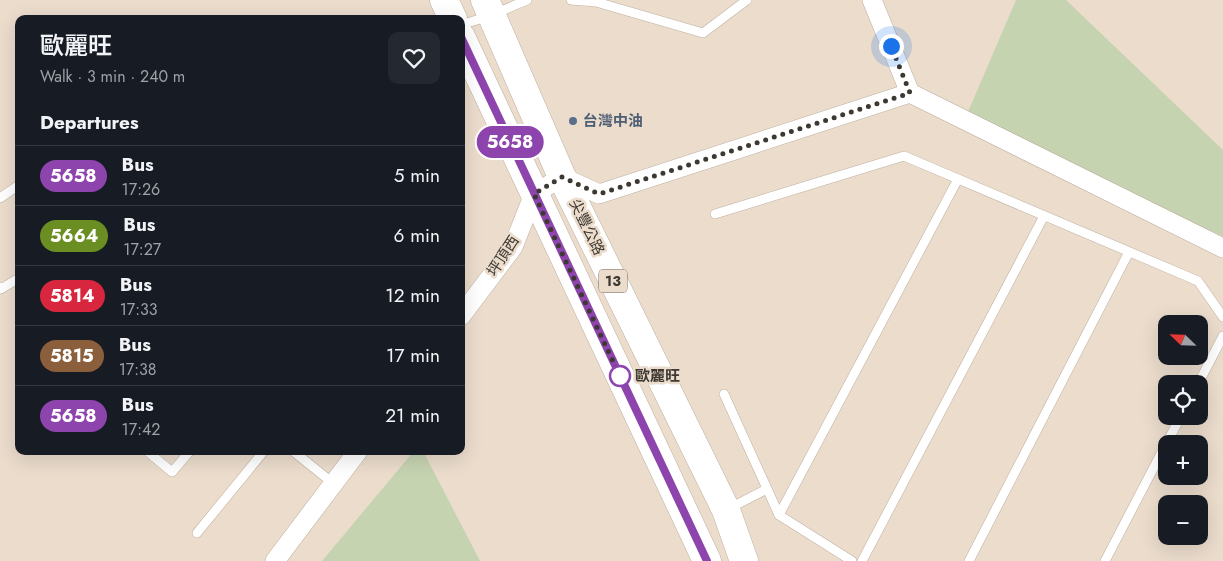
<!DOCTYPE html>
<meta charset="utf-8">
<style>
:root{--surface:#171b24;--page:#242831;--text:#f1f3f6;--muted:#9ea1a6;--line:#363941}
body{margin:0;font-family:Jost,"Noto Sans TC",sans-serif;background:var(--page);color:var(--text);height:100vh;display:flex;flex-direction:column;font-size:19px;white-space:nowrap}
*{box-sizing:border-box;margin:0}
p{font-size:16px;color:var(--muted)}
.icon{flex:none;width:28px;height:28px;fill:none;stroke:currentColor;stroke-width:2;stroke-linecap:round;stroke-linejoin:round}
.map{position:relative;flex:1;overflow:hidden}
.sheet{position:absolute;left:15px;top:15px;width:450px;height:440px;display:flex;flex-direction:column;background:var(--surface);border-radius:10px;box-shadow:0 5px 20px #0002}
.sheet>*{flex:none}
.badge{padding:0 10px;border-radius:16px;font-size:18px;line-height:32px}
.needle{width:32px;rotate:293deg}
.fabs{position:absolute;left:1158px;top:315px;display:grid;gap:10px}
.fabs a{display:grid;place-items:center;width:50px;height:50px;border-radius:10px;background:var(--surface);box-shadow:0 5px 20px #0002;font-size:25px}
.you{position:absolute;width:25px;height:25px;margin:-12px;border:4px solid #fff;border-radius:50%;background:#1a73e8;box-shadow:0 0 0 8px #1a73e833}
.map>.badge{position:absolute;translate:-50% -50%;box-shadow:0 0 0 2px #fff}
h2{padding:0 25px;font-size:19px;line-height:45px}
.round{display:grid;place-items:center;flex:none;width:52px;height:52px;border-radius:10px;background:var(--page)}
.summary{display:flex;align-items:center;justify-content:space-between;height:85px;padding:0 25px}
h1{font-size:24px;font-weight:600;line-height:38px}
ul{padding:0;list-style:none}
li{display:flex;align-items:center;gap:15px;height:60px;padding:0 25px;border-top:1px solid var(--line)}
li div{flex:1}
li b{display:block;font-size:19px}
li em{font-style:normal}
li .badge{min-width:55px;font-weight:700;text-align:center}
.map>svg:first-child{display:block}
.green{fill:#c6d3b1}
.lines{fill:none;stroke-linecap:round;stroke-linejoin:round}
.lane-casing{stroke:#beb0a0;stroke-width:10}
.street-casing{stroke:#beb0a0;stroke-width:20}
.primary-casing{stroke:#beb0a0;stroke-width:29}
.lane{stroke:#fff;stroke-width:9}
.street{stroke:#fff;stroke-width:19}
.primary{stroke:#fff;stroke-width:28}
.line-casing{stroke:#fff;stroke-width:11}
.line{stroke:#8e44ad;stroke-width:8}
.walk{stroke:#3d3831;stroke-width:5;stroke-dasharray:0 9}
.service-dot{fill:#5c6f8a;stroke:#ebdccc;stroke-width:2}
.stop-dot{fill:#fff;stroke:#8e44ad;stroke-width:2.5}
.labels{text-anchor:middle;stroke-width:5;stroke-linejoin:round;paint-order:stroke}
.shield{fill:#ebdccc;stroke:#716960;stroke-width:1}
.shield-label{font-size:14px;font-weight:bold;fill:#3d3831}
.service-label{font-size:15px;font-weight:bold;fill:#4e5e75;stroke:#ebdccc;text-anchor:start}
.street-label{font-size:15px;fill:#3d3831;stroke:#ebdccc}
.stop-label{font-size:15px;font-weight:bold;fill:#3d3831;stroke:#ebdccc;text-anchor:start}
</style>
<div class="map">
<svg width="1223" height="561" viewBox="0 0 1223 561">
<rect width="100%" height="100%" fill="#ebdccc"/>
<!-- green -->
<g class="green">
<path d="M1016,0H1066L1223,150V236L964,121Z"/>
<path d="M414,451H423L480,561H322Z"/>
</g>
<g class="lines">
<defs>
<g id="lane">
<path d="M571,0L596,2L703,33L747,0"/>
<path d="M461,25L492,15L527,0"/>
<path d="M0,198L19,185"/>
<path d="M715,214L904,156L1198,281L1223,317"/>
<path d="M0,287L1,289L19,278"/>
<path d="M1198,384L1223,336"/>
<path d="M724,394L779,515L852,561"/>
<path d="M1166,444L1181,416"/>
<path d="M147,451L172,472L190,451"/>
<path d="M293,451L334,484"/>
<path d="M728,509L767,489"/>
<path d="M779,515L958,179"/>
<path d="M197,533L264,451"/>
<path d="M862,561L1044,216"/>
<path d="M969,561L1129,252"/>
<path d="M1105,561L1166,444"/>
</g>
<g id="street">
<path d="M872,0L910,93"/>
<path d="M910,93L1223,248"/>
<path d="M461,316L513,247L534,194L562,177L599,194L910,93"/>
<path d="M275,561L358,451"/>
</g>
<g id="primary">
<path d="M444,0L453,19"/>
<path d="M485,0L562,177L726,510L744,561"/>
<path d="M461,37L707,561"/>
</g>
</defs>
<!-- lane casing -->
<use href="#lane" class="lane-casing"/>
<!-- street casing -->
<use href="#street" class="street-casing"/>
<!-- primary casing -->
<use href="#primary" class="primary-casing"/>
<!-- lane -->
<use href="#lane" class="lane"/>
<!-- street -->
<use href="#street" class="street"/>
<!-- primary -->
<use href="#primary" class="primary"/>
</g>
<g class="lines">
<defs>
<path id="line" d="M461,37L707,561"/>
</defs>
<!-- line casing -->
<use href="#line" class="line-casing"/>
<!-- line -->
<use href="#line" class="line"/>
<!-- walk -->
<path class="walk" d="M620,376L534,194L562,177L599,194L910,93L891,46"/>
</g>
<!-- markers -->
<circle class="service-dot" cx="573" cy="121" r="5"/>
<circle class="stop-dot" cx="620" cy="376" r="10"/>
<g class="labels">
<!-- shield labels -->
<rect class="shield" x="599" y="269.5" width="28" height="23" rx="4"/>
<g class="shield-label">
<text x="613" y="286">13</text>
</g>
<!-- service labels -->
<g class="service-label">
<text x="583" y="126">台灣中油</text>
</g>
<!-- street labels -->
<g class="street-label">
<text transform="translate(587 227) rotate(64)" y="5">尖豐公路</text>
<text transform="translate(503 256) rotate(-57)" y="5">坪頂西</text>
</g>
<!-- stop labels -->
<g class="stop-label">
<text x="635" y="381">歐麗旺</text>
</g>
</g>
</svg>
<div class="fabs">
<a><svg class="needle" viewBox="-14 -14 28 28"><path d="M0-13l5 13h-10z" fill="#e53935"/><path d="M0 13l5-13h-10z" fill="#9ea1a6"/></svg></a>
<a><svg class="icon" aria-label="locate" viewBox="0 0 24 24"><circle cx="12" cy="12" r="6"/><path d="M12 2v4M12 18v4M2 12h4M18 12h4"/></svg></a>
<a>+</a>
<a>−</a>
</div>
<div class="you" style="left:891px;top:46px"></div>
<b class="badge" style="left:510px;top:142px;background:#8e44ad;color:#fff">5658</b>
<section class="sheet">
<div class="summary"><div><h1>歐麗旺</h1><p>Walk · 3 min · 240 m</p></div><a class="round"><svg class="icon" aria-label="heart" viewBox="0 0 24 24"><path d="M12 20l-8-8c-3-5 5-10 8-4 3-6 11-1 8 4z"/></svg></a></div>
<h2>Departures</h2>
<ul>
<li><span class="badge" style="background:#8e44ad;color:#fff">5658</span><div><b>Bus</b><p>17:26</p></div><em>5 min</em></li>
<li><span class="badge" style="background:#6b8e23;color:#fff">5664</span><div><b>Bus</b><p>17:27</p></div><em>6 min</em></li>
<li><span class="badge" style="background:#d7263d;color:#fff">5814</span><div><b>Bus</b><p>17:33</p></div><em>12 min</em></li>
<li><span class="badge" style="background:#8b5e3c;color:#fff">5815</span><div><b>Bus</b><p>17:38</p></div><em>17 min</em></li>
<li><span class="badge" style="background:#8e44ad;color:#fff">5658</span><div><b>Bus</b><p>17:42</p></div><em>21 min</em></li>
</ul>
</section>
</div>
